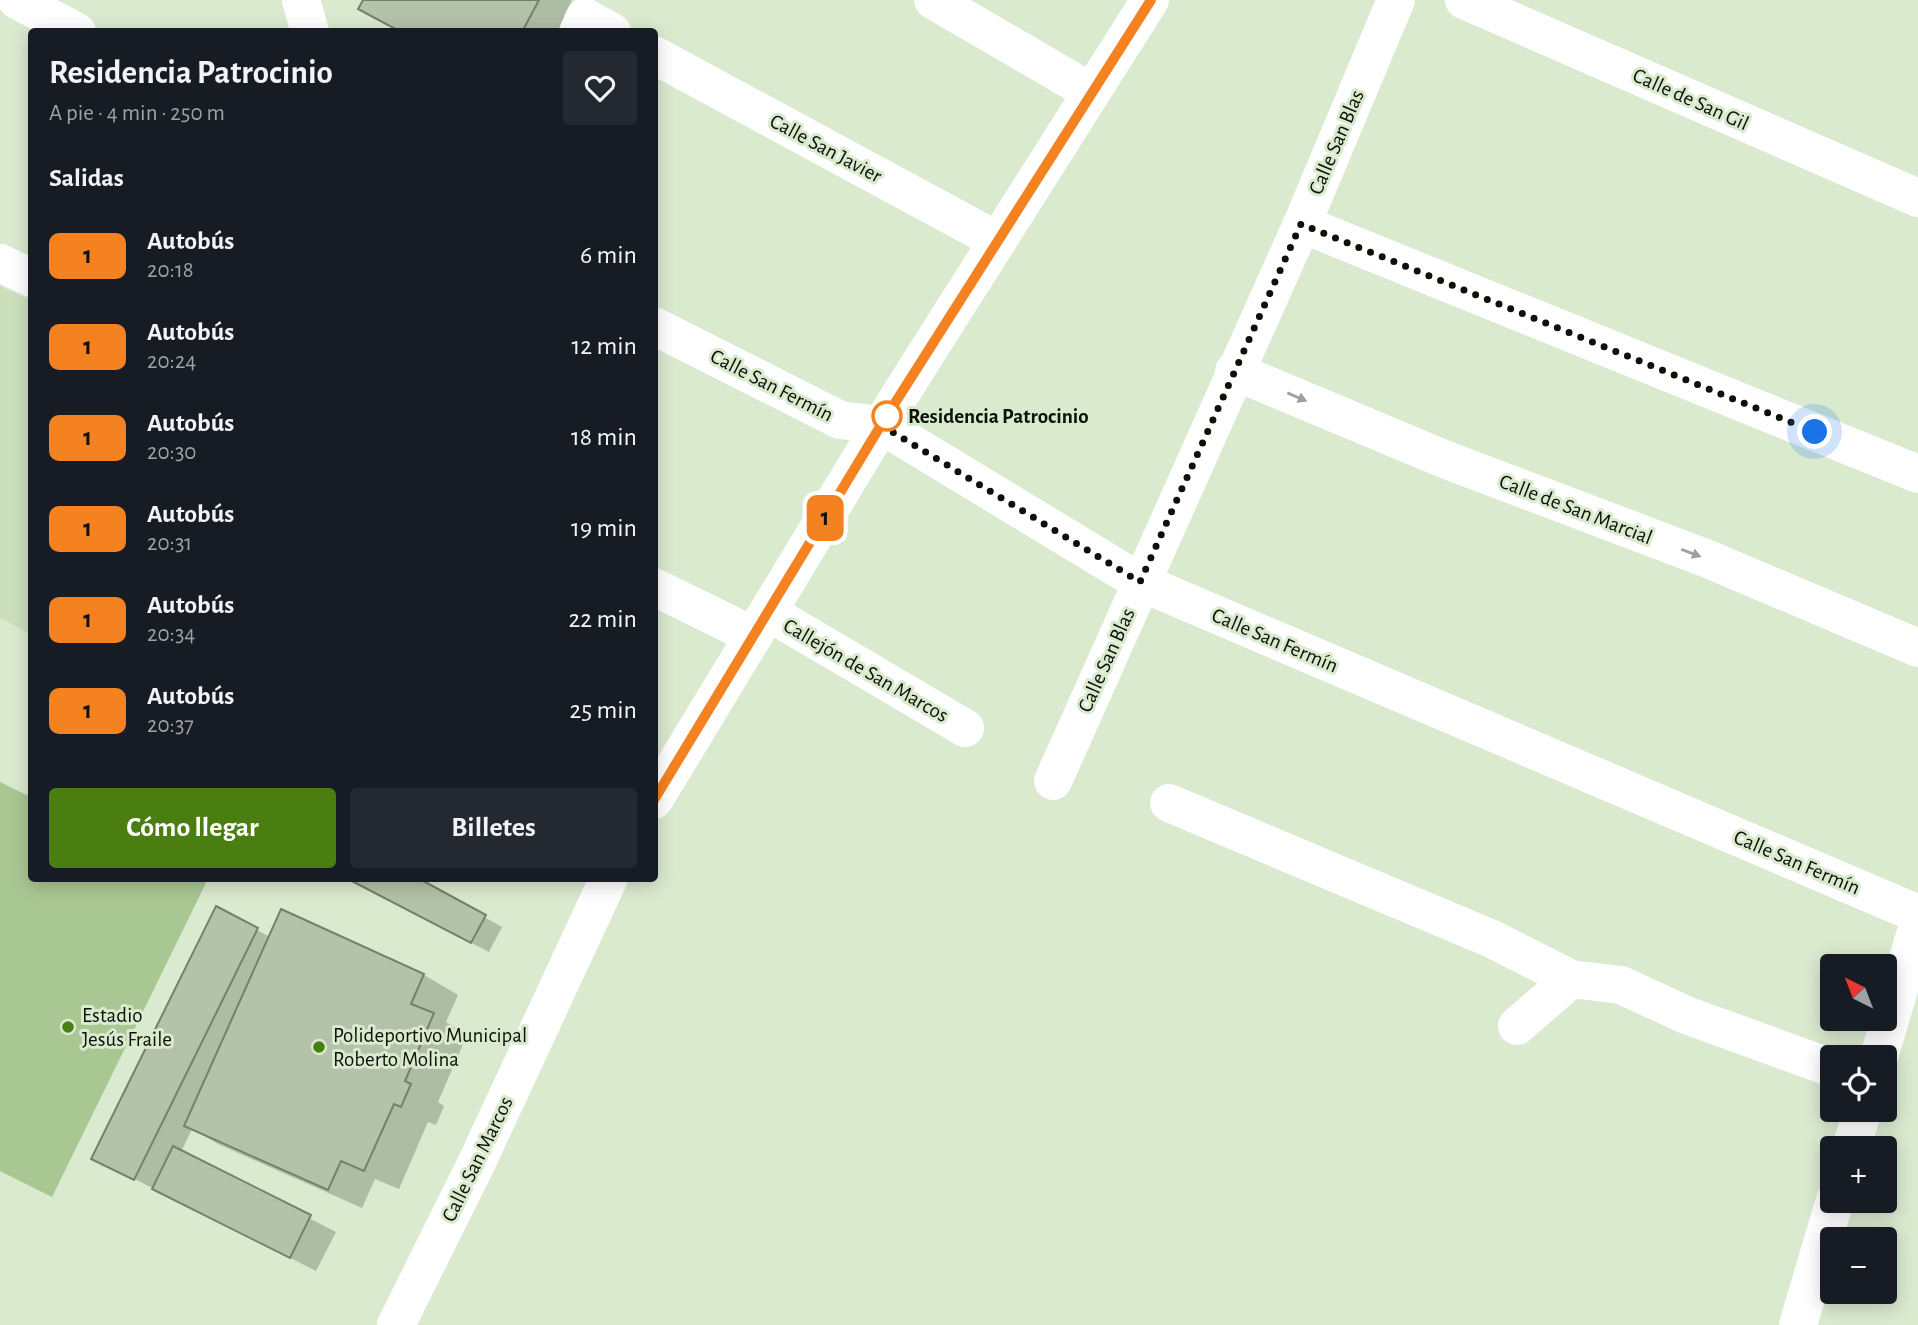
<!DOCTYPE html>
<html lang="es">
<meta charset="utf-8">
<style>
:root{--surface:#171b24;--page:#242831;--text:#f1f3f6;--muted:#9ea1a6;--accent:#4b7e10}
body{margin:0;font-family:"Alegreya Sans",sans-serif;background:var(--page);color:var(--text);height:100vh;display:flex;flex-direction:column;font-size:26px;white-space:nowrap}
*{box-sizing:border-box;margin:0}
p{font-size:23px;color:var(--muted)}
.icon{flex:none;width:38px;height:38px;fill:none;stroke:currentColor;stroke-width:2;stroke-linecap:round;stroke-linejoin:round}
.map{position:relative;flex:1;overflow:hidden}
.side{position:absolute;left:28px;top:28px;width:630px;height:854px;display:flex;flex-direction:column;background:var(--surface);border-radius:7px;box-shadow:0 4px 18px #0003}
.side>*{flex:none}
.badge{padding:0 14px;border-radius:10px;font-size:24px;line-height:46px}
.needle{width:46px;rotate:318deg}
.controls{position:absolute;left:1820px;top:954px;display:grid;gap:14px}
.controls a{display:grid;place-items:center;width:77px;height:77px;border-radius:7px;background:var(--surface);box-shadow:0 4px 18px #0003;font-size:35px}
.you{position:absolute;width:35px;height:35px;margin:-18px;border:5px solid #fff;border-radius:50%;background:#1a73e8;box-shadow:0 0 0 10px #1a73e833}
.map>.badge{position:absolute;translate:-50% -50%;box-shadow:0 0 0 4px #fff}
h2{padding:0 21px;font-size:26px;line-height:63px}
.round{display:grid;place-items:center;flex:none;width:74px;height:74px;border-radius:7px;background:var(--page)}
.headline{display:flex;align-items:center;justify-content:space-between;height:119px;padding:0 21px}
h1{font-size:33px;font-weight:700;line-height:52px}
.button{display:flex;gap:14px;margin-top:auto;padding:14px 21px}
.button a{flex:1;height:80px;border-radius:7px;background:var(--accent);color:#fff;font-size:28px;font-weight:700;line-height:80px;text-align:center}
.button a+a{background:var(--page);color:var(--text)}
ul{padding:0;list-style:none}
li{display:flex;align-items:center;gap:21px;height:91px;padding:0 21px}
li div{flex:1}
li b{display:block;font-size:26px}
li em{font-style:normal}
li .badge{min-width:77px;font-weight:700;text-align:center}
.map>svg:first-child{display:block}
.built{fill:#cbdfbd}
.green{fill:#a9c793}
.shadow{fill:#0003}
.building{fill:#b3c2a8;stroke:#74826a;stroke-width:2}
.lines{fill:none;stroke-linecap:round;stroke-linejoin:round}
.minor{stroke:#fff;stroke-width:38}
.major{stroke:#fff;stroke-width:38}
.oneway{fill:#9ea09d}
.line-casing{stroke:#fff;stroke-width:16}
.line{stroke:#f58220;stroke-width:10}
.walk{stroke:#0d1209;stroke-width:7;stroke-dasharray:0 12.6}
.stop-dot{fill:#fff;stroke:#f58220;stroke-width:3.5}
.poi-dot{fill:#4b7e10;stroke:#daeacf;stroke-width:2.5}
.labels{text-anchor:middle;stroke-width:6;stroke-linejoin:round;paint-order:stroke}
.street-label{font-size:21px;fill:#0d1209;stroke:#daeacf}
.stop-label{font-size:21px;font-weight:bold;fill:#0d1209;stroke:#daeacf;text-anchor:start}
.poi-label{font-size:21px;fill:#0d1209;stroke:#daeacf;text-anchor:start}
</style>
<div class="map">
<svg width="1918" height="1325" viewBox="0 0 1918 1325">
<rect width="100%" height="100%" fill="#daeacf"/>
<!-- built -->
<path class="built" d="M0,286L31,301V634L0,618Z"/>
<!-- green -->
<path class="green" d="M0,782L31,797L32,878H196L206,883L52,1197L0,1171Z"/>
<!-- shadow -->
<g class="shadow">
<path d="M365,0H572L564,16L572,20L566,32H402Z"/>
<path d="M415,878L502,927L489,952L358,884Z"/>
<path d="M217,909L270,937L282,912L424,975L458,995L446,1022L467,1035L438,1102L444,1106L436,1125L428,1122L399,1189L375,1179L362,1208L220,1145L192,1129L181,1152L336,1232L316,1271L93,1158Z"/>
</g>
<!-- building -->
<g class="building">
<path d="M363,0H539L522,32H401L358,9Z"/>
<path d="M346,878H418L486,915L471,943Z"/>
<path d="M216,906L258,928L134,1180L91,1159Z"/>
<path d="M281,909L424,974L411,1004L434,1013L405,1081L411,1084L401,1107L394,1104L364,1171L341,1161L328,1190L184,1126Z"/>
<path d="M173,1146L311,1215L290,1258L152,1189Z"/>
</g>
<g class="lines">
<!-- minor -->
<g class="minor">
<path d="M17,0L77,32"/>
<path d="M301,0L310,32"/>
<path d="M933,0L1091,92"/>
<path d="M1464,0L1918,198"/>
<path d="M578,32L585,17L612,32"/>
<path d="M654,55L998,241"/>
<path d="M1302,224L1918,474"/>
<path d="M0,263L32,278"/>
<path d="M654,326L840,420L881,425L1140,582L1918,914"/>
<path d="M1234,371L1444,459L1708,559L1918,648"/>
<path d="M654,587L754,636"/>
<path d="M768,612L965,728"/>
<path d="M1053,781L1302,224L1396,0"/>
<path d="M654,800L881,425L1150,0"/>
<path d="M1169,803L1492,939L1571,979L1621,985L1686,1015L1832,1068"/>
<path d="M1517,1026L1571,979"/>
<path d="M396,1325L476,1164L609,878"/>
</g>
<!-- major -->
<g class="major">
<path d="M1879,1057L1918,925"/>
<path d="M1851,1148L1863,1110"/>
<path d="M1798,1325L1835,1200"/>
</g>
</g>
<!-- one-way arrows -->
<defs><path id="oneway-solid" d="M-6-.8H1V-3.2L6.5 0L1 3.2V.8H-6Z" transform="scale(1.75)"/></defs>
<g class="oneway">
<use href="#oneway-solid" transform="translate(1297 397) rotate(23)"/>
<use href="#oneway-solid" transform="translate(1691 553) rotate(21)"/>
</g>
<g class="lines">
<defs>
<path id="line" d="M654,800L881,425L1151,0"/>
</defs>
<!-- line casing -->
<use href="#line" class="line-casing"/>
<!-- line -->
<use href="#line" class="line"/>
<!-- walk -->
<path class="walk" d="M887,416L881,425L1140,582L1301,224L1815,432"/>
</g>
<!-- markers -->
<circle class="stop-dot" cx="887" cy="416" r="14"/>
<g class="poi-dot">
<circle cx="68" cy="1027" r="7"/>
<circle cx="319" cy="1047" r="7"/>
</g>
<g class="labels">
<!-- street labels -->
<g class="street-label">
<text transform="translate(1691 99) rotate(24)" y="7">Calle de San Gil</text>
<text transform="translate(1336 142) rotate(-67)" y="7">Calle San Blas</text>
<text transform="translate(826 148) rotate(28)" y="7">Calle San Javier</text>
<text transform="translate(772 385) rotate(27)" y="7">Calle San Fermín</text>
<text transform="translate(1576 509) rotate(21)" y="7">Calle de San Marcial</text>
<text transform="translate(1275 640) rotate(23)" y="7">Calle San Fermín</text>
<text transform="translate(1106 660) rotate(-66)" y="7">Calle San Blas</text>
<text transform="translate(866 670) rotate(30)" y="7">Callejón de San Marcos</text>
<text transform="translate(1797 862) rotate(23)" y="7">Calle San Fermín</text>
<text transform="translate(477 1159) rotate(-64)" y="7">Calle San Marcos</text>
</g>
<!-- stop labels -->
<g class="stop-label">
<text x="908" y="423">Residencia Patrocinio</text>
</g>
<!-- poi labels -->
<g class="poi-label">
<text x="82" y="1022">Estadio<tspan x="82" dy="24">Jesús Fraile</tspan></text>
<text x="333" y="1042">Polideportivo Municipal<tspan x="333" dy="24">Roberto Molina</tspan></text>
</g>
</g>
</svg>
<div class="controls">
<a><svg class="needle" viewBox="-14 -14 28 28"><path d="M0-13l5 13h-10z" fill="#e53935"/><path d="M0 13l5-13h-10z" fill="#9ea1a6"/></svg></a>
<a><svg class="icon" aria-label="locate" viewBox="0 0 24 24"><circle cx="12" cy="12" r="6"/><path d="M12 2v4M12 18v4M2 12h4M18 12h4"/></svg></a>
<a>+</a>
<a>−</a>
</div>
<div class="you" style="left:1815px;top:432px"></div>
<b class="badge" style="left:825px;top:518px;background:#f58220;color:#111">1</b>
<section class="side">
<div class="headline"><div><h1>Residencia Patrocinio</h1><p>A pie · 4 min · 250 m</p></div><a class="round"><svg class="icon" aria-label="heart" viewBox="0 0 24 24"><path d="M12 20l-8-8c-3-5 5-10 8-4 3-6 11-1 8 4z"/></svg></a></div>
<h2>Salidas</h2>
<ul>
<li><span class="badge" style="background:#f58220;color:#111">1</span><div><b>Autobús</b><p>20:18</p></div><em>6 min</em></li>
<li><span class="badge" style="background:#f58220;color:#111">1</span><div><b>Autobús</b><p>20:24</p></div><em>12 min</em></li>
<li><span class="badge" style="background:#f58220;color:#111">1</span><div><b>Autobús</b><p>20:30</p></div><em>18 min</em></li>
<li><span class="badge" style="background:#f58220;color:#111">1</span><div><b>Autobús</b><p>20:31</p></div><em>19 min</em></li>
<li><span class="badge" style="background:#f58220;color:#111">1</span><div><b>Autobús</b><p>20:34</p></div><em>22 min</em></li>
<li><span class="badge" style="background:#f58220;color:#111">1</span><div><b>Autobús</b><p>20:37</p></div><em>25 min</em></li>
</ul>
<div class="button"><a>Cómo llegar</a><a>Billetes</a></div>
</section>
</div>
